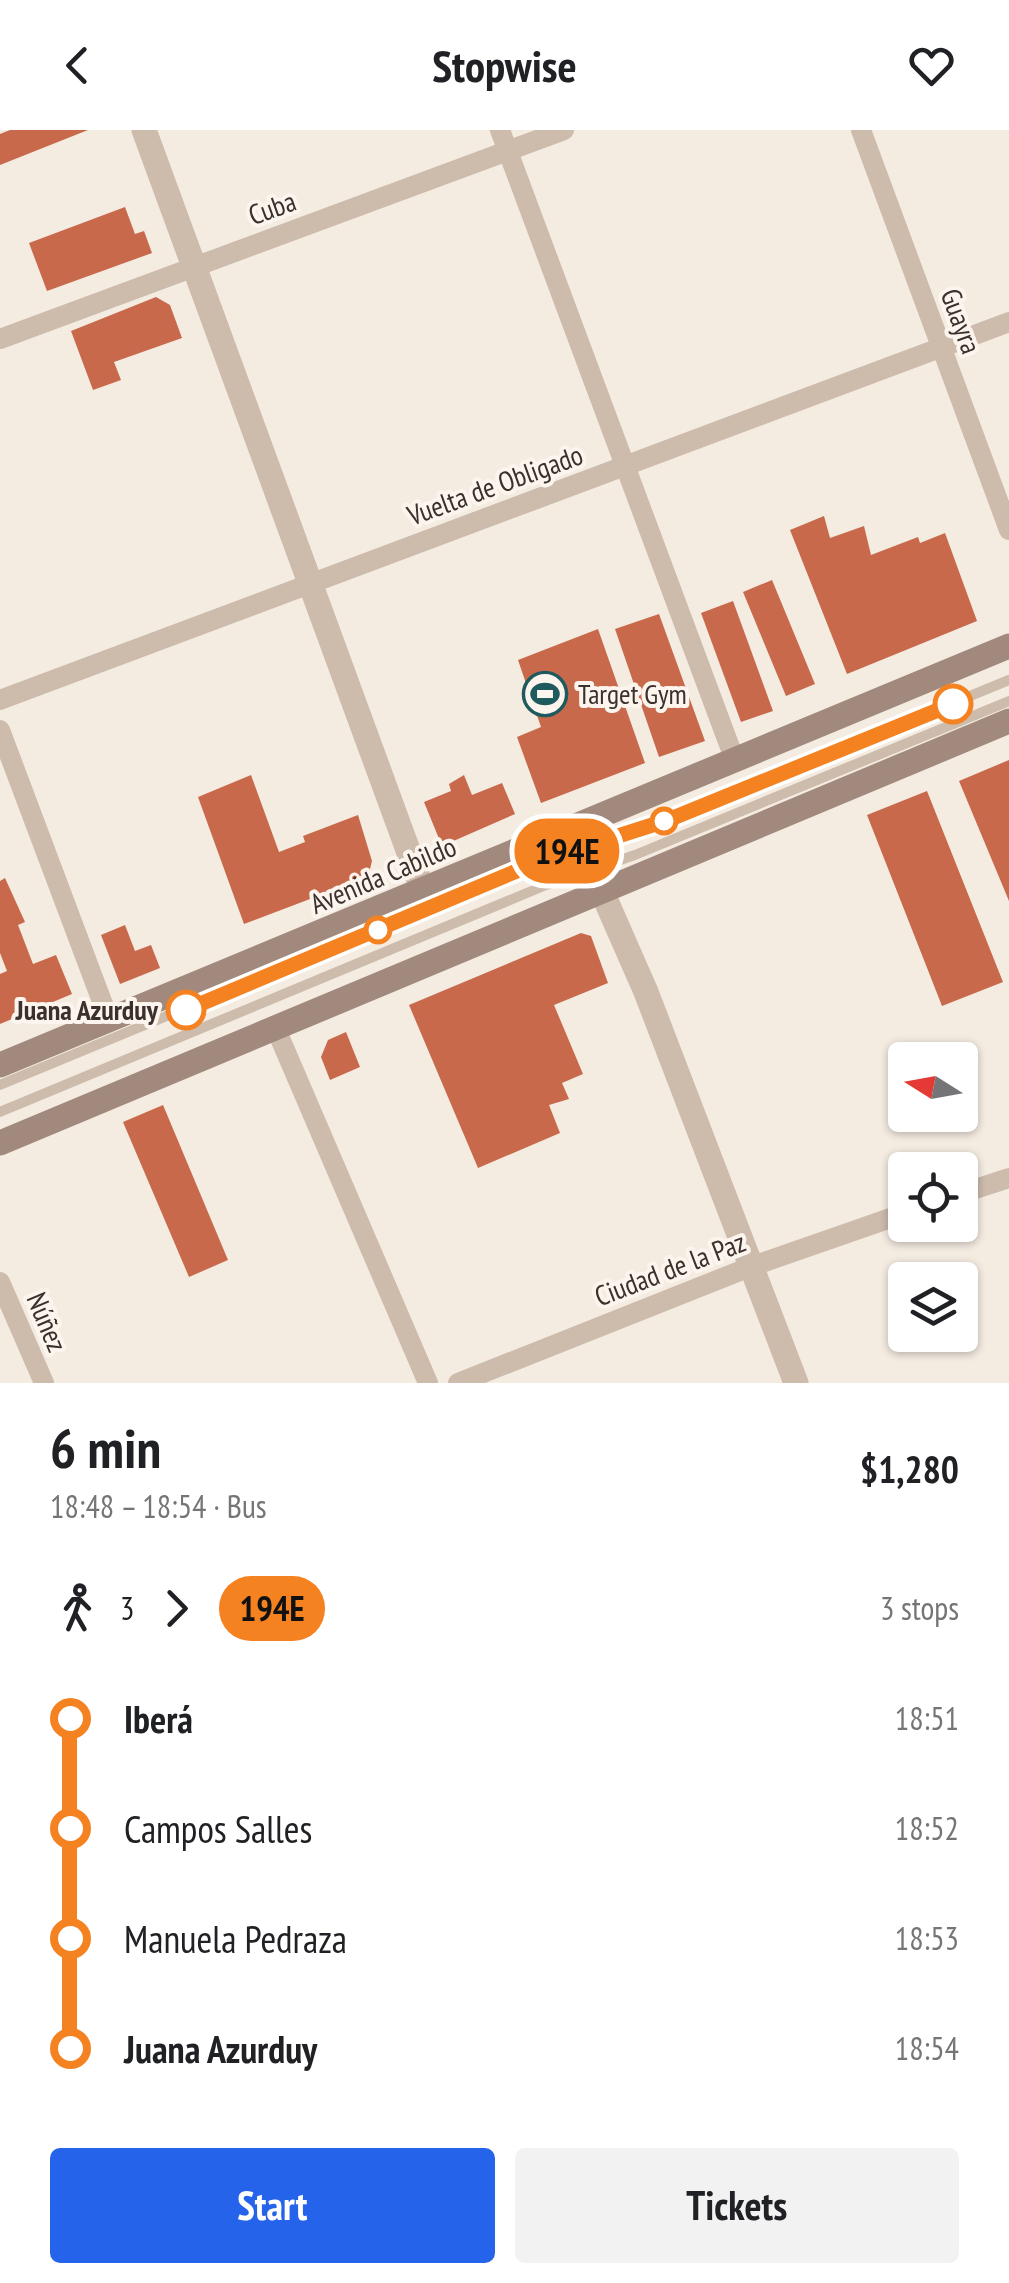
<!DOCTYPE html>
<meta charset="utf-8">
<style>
:root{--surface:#fff;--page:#f2f2f2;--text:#202124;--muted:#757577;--accent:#2563eb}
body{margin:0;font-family:"PT Sans Narrow",sans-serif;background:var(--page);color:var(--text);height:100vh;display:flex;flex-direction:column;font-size:38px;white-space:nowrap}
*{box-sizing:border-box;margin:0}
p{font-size:32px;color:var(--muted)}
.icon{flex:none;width:55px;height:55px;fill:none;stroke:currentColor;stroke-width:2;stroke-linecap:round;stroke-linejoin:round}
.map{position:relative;height:1253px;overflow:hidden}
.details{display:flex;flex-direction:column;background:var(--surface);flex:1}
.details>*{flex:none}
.badge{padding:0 20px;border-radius:32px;font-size:35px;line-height:65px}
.needle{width:65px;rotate:281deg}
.tools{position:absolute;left:888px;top:912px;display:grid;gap:20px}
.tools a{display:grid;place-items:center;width:90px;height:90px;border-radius:10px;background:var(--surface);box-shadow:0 2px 8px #0004;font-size:50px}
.map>.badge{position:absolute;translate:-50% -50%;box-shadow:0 0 0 5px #fff}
.legs{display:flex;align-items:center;gap:15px;height:110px;padding:0 50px;font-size:32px}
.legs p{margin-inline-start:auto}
.headline{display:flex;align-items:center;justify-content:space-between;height:170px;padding:0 50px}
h1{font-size:55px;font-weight:700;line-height:75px}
.action{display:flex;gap:20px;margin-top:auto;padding:20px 50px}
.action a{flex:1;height:115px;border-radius:10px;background:var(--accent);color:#fff;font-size:40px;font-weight:700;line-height:115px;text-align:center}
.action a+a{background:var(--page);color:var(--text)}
ul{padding:0 50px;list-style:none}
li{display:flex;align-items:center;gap:35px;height:110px;font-size:38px}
li i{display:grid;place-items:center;width:15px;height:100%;margin:0 12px;background:currentColor}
li i::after{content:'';width:25px;height:25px;margin:-12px;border:8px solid;border-radius:50%;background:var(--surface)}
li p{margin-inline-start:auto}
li:first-child i{background:linear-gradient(#0000 50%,currentColor 0)}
li:last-child i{background:linear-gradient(currentColor 50%,#0000 0)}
header{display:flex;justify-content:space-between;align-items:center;height:130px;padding:0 50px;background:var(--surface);font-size:45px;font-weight:700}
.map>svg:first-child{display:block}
.building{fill:#c8694b}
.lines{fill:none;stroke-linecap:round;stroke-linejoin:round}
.service{stroke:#cdbbac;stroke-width:10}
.minor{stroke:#cdbbac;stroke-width:20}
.tertiary{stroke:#cdbbac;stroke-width:25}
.secondary{stroke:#a18a7d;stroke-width:25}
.line-1-casing{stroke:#fff;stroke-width:22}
.line-1{stroke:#f58220;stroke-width:15}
.stop-1-dot{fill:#fff;stroke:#f58220;stroke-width:5}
.labels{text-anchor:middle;stroke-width:8;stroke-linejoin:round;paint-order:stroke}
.street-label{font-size:28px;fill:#3b302b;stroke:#fbf5ee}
.poi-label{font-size:28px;fill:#3b302b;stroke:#fbf5ee;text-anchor:start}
.stop-label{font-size:28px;font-weight:bold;fill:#3b302b;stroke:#fbf5ee;text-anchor:end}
</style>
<header><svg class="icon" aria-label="back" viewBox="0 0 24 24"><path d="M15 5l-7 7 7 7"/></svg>Stopwise<svg class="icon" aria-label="heart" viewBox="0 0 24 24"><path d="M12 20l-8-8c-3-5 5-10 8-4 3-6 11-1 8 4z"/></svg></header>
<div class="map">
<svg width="1009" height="1253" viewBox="0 0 1009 1253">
<rect width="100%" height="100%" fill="#f4ebe1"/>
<!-- building -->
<g class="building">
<path d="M10,0H88L0,35V4Z"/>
<path d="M125,77L135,104L144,101L152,123L47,161L29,113Z"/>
<path d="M156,167L170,175L182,208L114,232L121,250L93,260L71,201Z"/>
<path d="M824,386L830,408L864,396L871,425L918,407L920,413L945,403L977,491L847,544L790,400Z"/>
<path d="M772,450L815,554L786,566L743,462Z"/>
<path d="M733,471L773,581L741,592L701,483Z"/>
<path d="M659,484L705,611L659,627L615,499Z"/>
<path d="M598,499L645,633L541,673L517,607L541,597L518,530Z"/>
<path d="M1009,630V771L959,651Z"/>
<path d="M251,645L279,722L305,712L303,706L358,685L372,731L368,747L244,794L198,667Z"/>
<path d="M464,645L472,665L502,653L515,684L442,716L424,672L451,661L449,654Z"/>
<path d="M927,661L1003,852L942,876L867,685Z"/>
<path d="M5,748L25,792L18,795L33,834L56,825L72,864L0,894V844L7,841L0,823V751Z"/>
<path d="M125,795L135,821L151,815L160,838L120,854L101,805Z"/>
<path d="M581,803L591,806L608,853L554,875L583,944L562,953L569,969L549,975L560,1003L478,1038L409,875Z"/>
<path d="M346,902L360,937L330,950L321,927L328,910Z"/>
<path d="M163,975L228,1130L189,1147L123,992Z"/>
</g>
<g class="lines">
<!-- service -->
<g class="service">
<path d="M0,955L543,730L668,690L1009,550"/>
<path d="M0,982L546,755L635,725L1009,571"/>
</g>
<!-- minor -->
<g class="minor">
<path d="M500,0L734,628"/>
<path d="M861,0L1009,400"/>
<path d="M0,209L564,0"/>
<path d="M0,570L1009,192"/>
<path d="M0,600L109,890"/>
<path d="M276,899L428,1253"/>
<path d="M960,1064L1009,1048"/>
<path d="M0,1152L44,1253"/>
<path d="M458,1253L750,1137L905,1083"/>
</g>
<!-- tertiary -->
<g class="tertiary">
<path d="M144,0L423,761"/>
<path d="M554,703L582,716L646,862L796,1253"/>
</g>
<!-- secondary -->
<g class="secondary">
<path d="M0,935L1009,516"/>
<path d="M0,1013L1009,591"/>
</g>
</g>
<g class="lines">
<defs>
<path id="line-1" d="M186,880L543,730L668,690L953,574"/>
</defs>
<!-- line-1 casing -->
<use href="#line-1" class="line-1-casing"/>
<!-- line-1 -->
<use href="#line-1" class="line-1"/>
</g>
<!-- icons -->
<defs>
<symbol id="stadium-ring" viewBox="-11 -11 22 22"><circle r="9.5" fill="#fbf5ee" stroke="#1f5a5e" stroke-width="1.5"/><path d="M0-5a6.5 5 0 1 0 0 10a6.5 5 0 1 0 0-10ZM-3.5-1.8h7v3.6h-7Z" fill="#1f5a5e"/></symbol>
</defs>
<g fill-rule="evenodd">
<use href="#stadium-ring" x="520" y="539" width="50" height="50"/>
</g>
<!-- markers -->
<g class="stop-1-dot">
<circle cx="953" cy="574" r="18"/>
<circle cx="664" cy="691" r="12"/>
<circle cx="378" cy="800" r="12"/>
<circle cx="186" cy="880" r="18"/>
</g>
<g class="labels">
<!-- street labels -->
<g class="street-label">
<text transform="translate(272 78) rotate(-20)" y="10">Cuba</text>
<text transform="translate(961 191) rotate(70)" y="10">Guayra</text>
<text transform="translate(495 355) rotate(-20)" y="10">Vuelta de Obligado</text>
<text transform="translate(383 745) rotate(-23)" y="10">Avenida Cabildo</text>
<text transform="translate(670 1139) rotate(-21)" y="10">Ciudad de la Paz</text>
<text transform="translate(47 1192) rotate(67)" y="10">Núñez</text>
</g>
<!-- poi labels -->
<g class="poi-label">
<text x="578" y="574">Target Gym</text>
</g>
<!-- stop labels -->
<g class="stop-label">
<text x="158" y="890">Juana Azurduy</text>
</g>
</g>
</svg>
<div class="tools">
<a><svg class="needle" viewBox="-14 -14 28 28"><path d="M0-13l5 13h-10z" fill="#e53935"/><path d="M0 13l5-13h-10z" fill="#757577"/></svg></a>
<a><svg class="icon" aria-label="locate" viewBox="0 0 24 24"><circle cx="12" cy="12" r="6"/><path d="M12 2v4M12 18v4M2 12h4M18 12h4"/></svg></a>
<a><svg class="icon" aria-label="layers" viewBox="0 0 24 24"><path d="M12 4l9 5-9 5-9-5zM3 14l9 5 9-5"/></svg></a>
</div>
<b class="badge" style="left:567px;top:721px;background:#f58220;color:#111">194E</b>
</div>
<section class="details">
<div class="headline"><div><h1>6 min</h1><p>18:48 – 18:54 · Bus</p></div><b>$1,280</b></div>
<div class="legs"><svg class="icon" aria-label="walk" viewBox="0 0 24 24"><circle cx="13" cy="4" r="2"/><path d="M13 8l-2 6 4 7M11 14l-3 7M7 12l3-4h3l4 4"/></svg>3<svg class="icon" aria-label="forward" viewBox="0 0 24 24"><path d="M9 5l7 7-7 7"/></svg><b class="badge" style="background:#f58220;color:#111">194E</b><p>3 stops</p></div>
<ul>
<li><i style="color:#f58220"></i><b>Iberá</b><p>18:51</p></li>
<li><i style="color:#f58220"></i><span>Campos Salles</span><p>18:52</p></li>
<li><i style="color:#f58220"></i><span>Manuela Pedraza</span><p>18:53</p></li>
<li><i style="color:#f58220"></i><b>Juana Azurduy</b><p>18:54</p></li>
</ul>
<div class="action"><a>Start</a><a>Tickets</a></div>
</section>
